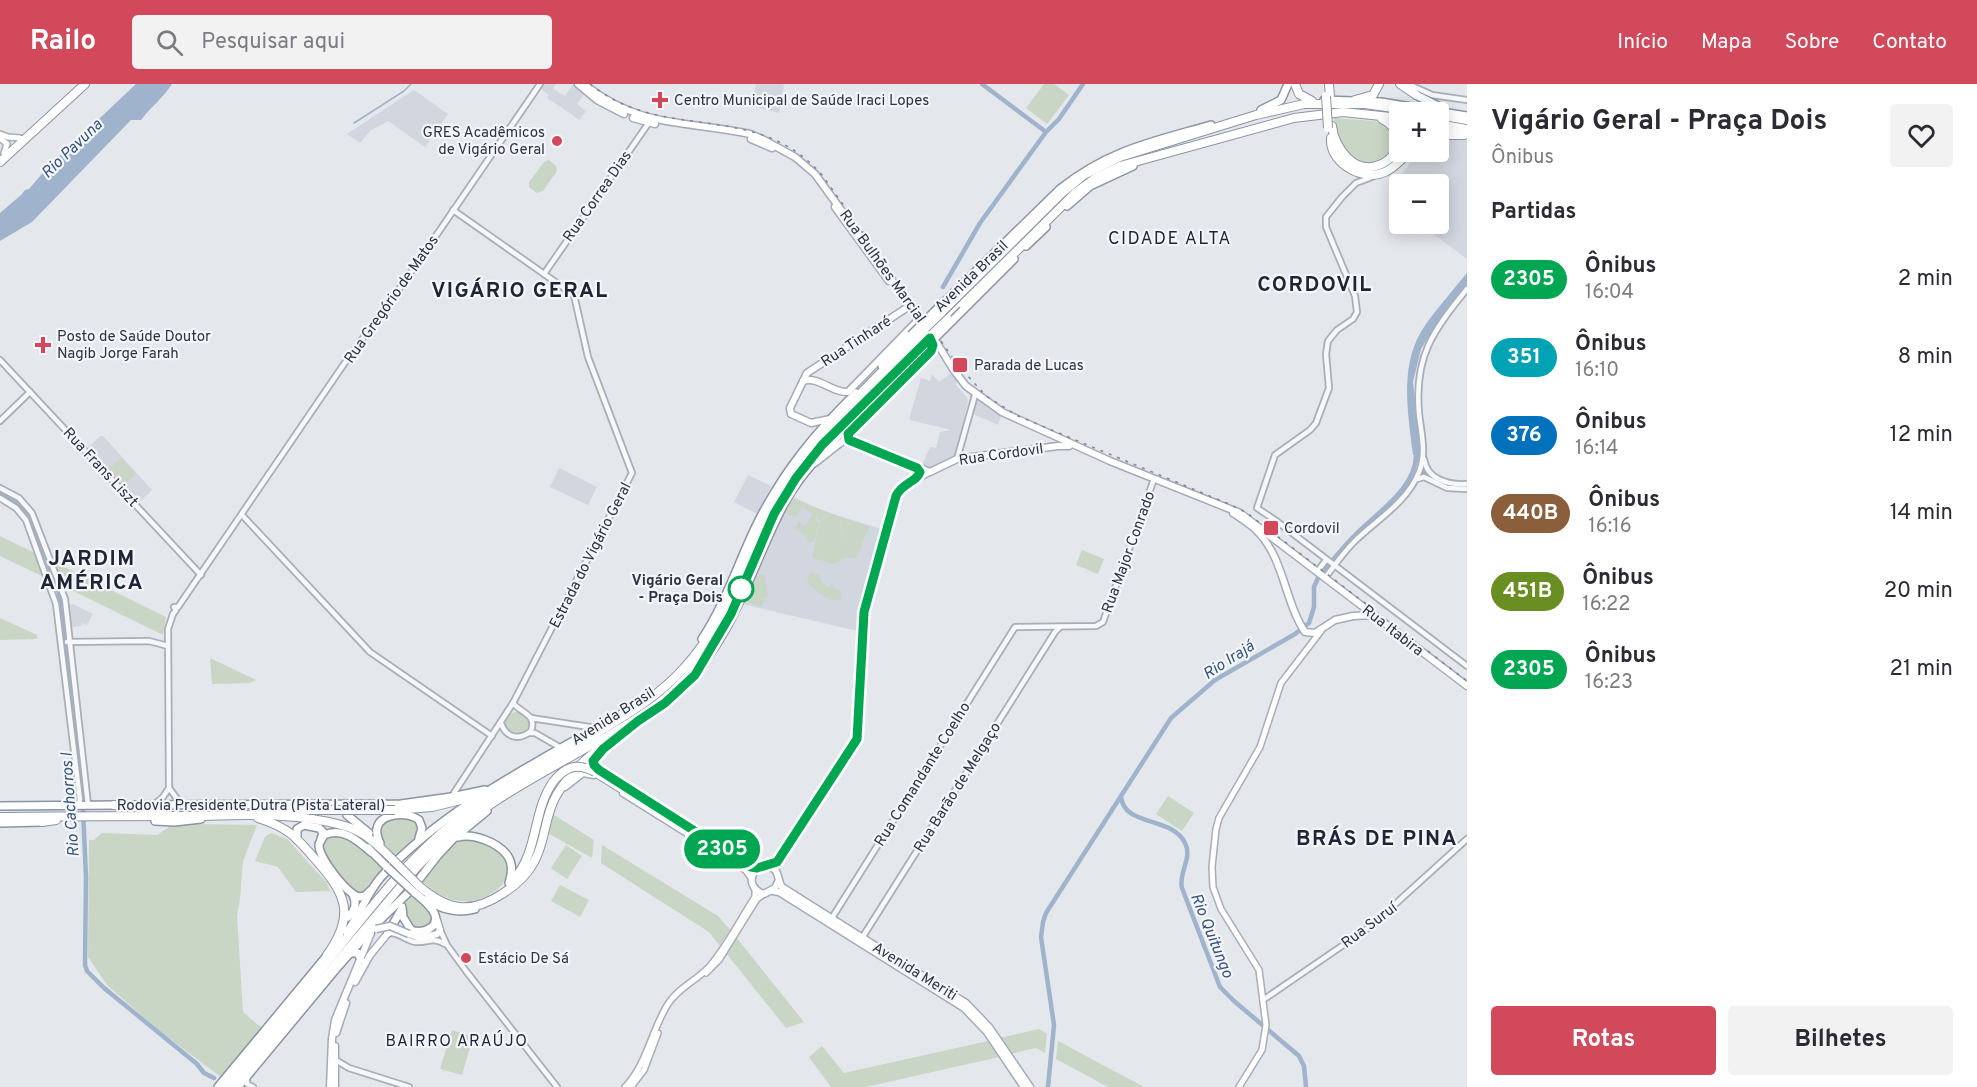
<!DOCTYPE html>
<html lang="pt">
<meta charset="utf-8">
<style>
:root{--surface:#fff;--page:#f2f2f3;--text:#2b2b33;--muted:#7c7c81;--accent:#d1495b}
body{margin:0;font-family:Overpass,sans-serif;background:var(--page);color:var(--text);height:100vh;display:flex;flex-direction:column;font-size:22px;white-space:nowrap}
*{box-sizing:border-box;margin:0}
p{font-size:20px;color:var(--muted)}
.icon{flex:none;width:33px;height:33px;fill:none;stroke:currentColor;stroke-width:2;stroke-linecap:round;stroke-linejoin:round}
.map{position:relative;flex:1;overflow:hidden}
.sheet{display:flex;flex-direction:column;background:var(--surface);width:510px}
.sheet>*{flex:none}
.badge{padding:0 12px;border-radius:20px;font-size:21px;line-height:39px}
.buttons{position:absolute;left:1389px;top:18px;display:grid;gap:12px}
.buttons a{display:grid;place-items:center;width:60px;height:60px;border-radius:6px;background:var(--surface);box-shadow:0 3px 15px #0003;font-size:30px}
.map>.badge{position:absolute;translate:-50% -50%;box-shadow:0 0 0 3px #fff}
h2{padding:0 24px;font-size:22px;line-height:54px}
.round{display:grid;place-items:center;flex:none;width:63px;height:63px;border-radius:6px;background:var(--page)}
.summary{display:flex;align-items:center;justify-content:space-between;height:102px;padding:0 24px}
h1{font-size:28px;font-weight:700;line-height:45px}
.primary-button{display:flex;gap:12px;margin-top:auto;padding:12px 24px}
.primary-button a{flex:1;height:69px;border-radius:6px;background:var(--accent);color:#fff;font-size:24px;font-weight:700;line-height:69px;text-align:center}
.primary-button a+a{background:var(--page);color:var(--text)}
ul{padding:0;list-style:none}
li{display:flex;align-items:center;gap:18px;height:78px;padding:0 24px}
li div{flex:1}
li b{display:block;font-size:22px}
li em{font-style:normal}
li .badge{min-width:66px;font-weight:700;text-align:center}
header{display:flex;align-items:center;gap:36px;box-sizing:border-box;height:84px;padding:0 30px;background:var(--accent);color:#fff}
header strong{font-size:28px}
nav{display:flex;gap:33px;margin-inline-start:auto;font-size:21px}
.search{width:420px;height:54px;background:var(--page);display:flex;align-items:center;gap:15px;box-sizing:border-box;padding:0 21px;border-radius:6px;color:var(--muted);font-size:22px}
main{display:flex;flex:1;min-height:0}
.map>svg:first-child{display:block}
.built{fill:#d2d6de}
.green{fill:#c9d6c5}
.water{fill:#9fb4cc}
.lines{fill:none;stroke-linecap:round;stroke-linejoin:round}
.stream{stroke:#9fb4cc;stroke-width:1.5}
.river{stroke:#9fb4cc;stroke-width:4.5}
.tertiary-casing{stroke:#a9aeb7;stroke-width:8}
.secondary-casing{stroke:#a9aeb7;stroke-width:8}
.primary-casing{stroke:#a3abb8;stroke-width:9}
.trunk-casing{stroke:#8b94a3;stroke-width:10}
.motorway-casing{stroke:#8b94a3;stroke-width:10}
.tertiary{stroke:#f7f8fa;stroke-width:4.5}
.secondary{stroke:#fff;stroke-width:5}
.primary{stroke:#fff;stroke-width:6}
.trunk{stroke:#fff;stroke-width:7}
.motorway{stroke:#fff;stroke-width:8}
.rail{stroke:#7d8696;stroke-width:1.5;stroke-dasharray:3 6;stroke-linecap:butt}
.primary-bridge-casing{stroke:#a3abb8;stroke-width:9;stroke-linecap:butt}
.trunk-bridge-casing{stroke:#8b94a3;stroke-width:10;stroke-linecap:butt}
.motorway-bridge-casing{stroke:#8b94a3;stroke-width:10;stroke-linecap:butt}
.primary-bridge{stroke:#fff;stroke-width:6}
.trunk-bridge{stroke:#fff;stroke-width:7}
.motorway-bridge{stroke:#fff;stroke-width:8}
.line-casing{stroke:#fff;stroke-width:14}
.line{stroke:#00a651;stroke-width:9}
.poi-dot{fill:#d1495b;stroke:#f4f6f9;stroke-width:2}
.stop-dot{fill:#fff;stroke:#00a651;stroke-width:3}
.labels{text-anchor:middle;stroke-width:4.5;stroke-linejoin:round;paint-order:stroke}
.poi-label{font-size:15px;fill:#2b3445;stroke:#f4f6f9;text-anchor:start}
.street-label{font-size:15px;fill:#2b3445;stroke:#f4f6f9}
.stop-label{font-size:15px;font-weight:bold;fill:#2b3445;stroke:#f4f6f9;text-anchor:end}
.water-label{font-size:16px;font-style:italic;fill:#34527a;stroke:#f4f6f9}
.neighbourhood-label{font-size:16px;letter-spacing:1.5px;fill:#1d2536;stroke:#f4f6f9}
.quarter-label{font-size:18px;letter-spacing:1.5px;fill:#1d2536;stroke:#f4f6f9}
.district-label{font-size:21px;font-weight:bold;letter-spacing:1.5px;fill:#1d2536;stroke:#f4f6f9}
</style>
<header>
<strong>Railo</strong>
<div class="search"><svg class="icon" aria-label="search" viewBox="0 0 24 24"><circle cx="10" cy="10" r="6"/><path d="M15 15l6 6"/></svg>Pesquisar aqui</div>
<nav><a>Início</a><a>Mapa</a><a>Sobre</a><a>Contato</a></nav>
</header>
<main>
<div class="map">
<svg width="1467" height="1003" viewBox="0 0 1467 1003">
<rect width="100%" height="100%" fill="#e4e7ec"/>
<!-- built -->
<g class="built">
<path d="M544,0H556L553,5L565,12L573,0L584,10L577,20L586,27L580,36L547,14L549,11L541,5Z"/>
<path d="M756,0H784L779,29L751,22Z"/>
<path d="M414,6L448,30L425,63L388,37L370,47L360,59L347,50Z"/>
<path d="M1439,54L1467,56V175L1420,140H1438V100H1400L1399,124L1389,116V107L1419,68H1438Z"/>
<path d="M951,289L958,297L955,300L968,315L967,322L955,371L927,385L921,383L930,363L936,364L940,348L951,346L910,336V332L921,294L930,297L932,290L939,298Z"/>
<path d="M975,314L1002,330L998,341L971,329Z"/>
<path d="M100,352H103L152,406L137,420L86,366Z"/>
<path d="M559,384L597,403L588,421L550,403Z"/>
<path d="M748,391L771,402L757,430L734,418Z"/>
<path d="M791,412L823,427L882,445L858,547L742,520L773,449Z"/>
<path d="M73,520L93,530L87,541L82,539L81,542L68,544L67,522Z"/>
</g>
<!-- green -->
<g class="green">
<path d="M1044,0H1054L1069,11L1047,40L1026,24Z"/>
<path d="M1334,34L1374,37L1389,42L1395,54L1393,68L1376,81C1347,77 1336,63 1334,34Z"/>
<path d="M549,76L556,82L557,87L543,107L537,109L529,103V98L544,78Z"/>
<path d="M121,374L136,390L124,401L108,385Z"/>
<path d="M791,415H795L840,433L843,464L841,434L869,442L857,474H844L834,480L812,474L820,437L816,432L815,436L819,439L814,457L808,459L805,452L795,444L799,438L805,442L813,430L802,423L796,433L784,429Z"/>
<path d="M0,452L33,468L34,467L44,493L0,472Z"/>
<path d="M1082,466L1104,475L1098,490L1076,481Z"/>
<path d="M52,477L166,533L163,551L61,501Z"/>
<path d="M810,489L819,491L821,497L828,503L832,499L834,504L840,507L842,515C826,521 819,506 807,499Z"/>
<path d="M761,490H764L768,512L761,522L744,518L755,495Z"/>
<path d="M0,534L37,551V555L0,556Z"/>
<path d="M210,574L256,596L249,599L212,600Z"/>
<circle cx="517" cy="640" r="12"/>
<path d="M571,685C561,695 552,705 547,719C541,735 541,753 535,768C525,795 490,825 460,821C450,820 439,816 429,813L426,823L432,833L431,840L425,845L410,844L402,824C413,796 436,772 459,754L479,756L504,771L509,786C506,797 501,803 492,809C468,825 441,816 422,797L420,800C428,805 435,812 443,816C473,831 503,809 521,787L547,708Z"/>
<path d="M1168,712L1194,729L1182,747L1156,730Z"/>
<path d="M549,728L594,756L592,774L546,748Z"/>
<path d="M387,734H413L420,741L417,754L397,774L379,756L377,744Z"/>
<path d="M194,740L257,741L243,777L240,815L237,832L243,928L258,941L265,944L221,993L157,945L107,901L88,873L89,756H94L102,749L157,751L169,743Z"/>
<path d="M271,749L287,755L327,799L330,807L296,808L278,783L255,777L265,753Z"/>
<path d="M340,750L358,760L386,785L366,809L361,811L352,809L323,772L320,761L324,753Z"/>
<path d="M566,761L582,772L567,795L551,784Z"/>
<path d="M602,761L718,832L730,846L720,862L709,848L601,779Z"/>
<path d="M560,801L589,816L580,833L551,817Z"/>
<path d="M736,853L804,938L786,944L726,869Z"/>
<path d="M1039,945L1047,950L1045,969L1036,964L1010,970L999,954Z"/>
<path d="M452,946L473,953L462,991L440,985Z"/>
<path d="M988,957L999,973L866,1003H831L809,973L822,962L844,989Z"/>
<path d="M1058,957L1144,1003H1108L1056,975Z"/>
</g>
<!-- water -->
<g class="water">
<path d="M136,0H172C163,14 151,23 141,36H131L32,138L0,157V129L21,111L25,106L29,105L47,84Z"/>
<path d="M1467,189V201L1441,233L1421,265L1413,298L1421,371H1413C1408,327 1398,279 1426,240C1439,222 1453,206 1467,189Z"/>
</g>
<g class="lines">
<!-- stream -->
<path class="stream" d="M354,39L404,7L411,0"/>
<!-- river -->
<g class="river">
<path d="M982,0L1046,48"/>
<path d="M943,203L980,139L1046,48L1059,35L1083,0"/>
<path d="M1417,372L1424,388L1433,395"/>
<path d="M0,408L20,421L29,434L58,505L63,528L82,703L86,793L85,881L87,887L104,904L197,980L204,989L214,994"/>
<path d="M1121,712C1123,743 1172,732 1185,759C1193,774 1178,789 1182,804L1220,903L1234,917L1299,972L1304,982L1306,1003"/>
<path d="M1048,1003L1054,941L1041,853L1043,838L1046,829L1171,634L1215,596L1295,550L1309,539L1314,523V503L1318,494C1330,480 1341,465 1354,452C1376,429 1418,404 1416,368"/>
</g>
<defs>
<g id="tertiary">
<path d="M1408,0L1432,11L1467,16"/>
<path d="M1372,93L1356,99L1342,113L1326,133V143L1355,212L1357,228L1353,235L1337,246L1328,257L1326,270L1329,304L1316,339L1310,346L1275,371L1257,424L1275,436L1467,582"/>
<path d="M544,190L650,37"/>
<path d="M0,276L201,491"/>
<path d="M0,337L30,308"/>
<path d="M957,375L975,311"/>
<path d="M1424,375C1427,396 1449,401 1467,400"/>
<path d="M1417,395L1424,393L1447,404L1467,405"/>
<path d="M0,404L19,414L32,429L65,515L88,721"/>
<path d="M0,414L16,424L26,436L56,520L80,716L78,721"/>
<path d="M242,431L370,568L492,652"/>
<path d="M1317,488L1326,476"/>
<path d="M1325,494C1334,482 1343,469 1354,458C1376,436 1407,419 1419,388C1427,369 1421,349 1419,329C1414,272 1433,247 1467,205"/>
<path d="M173,530L176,526L174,523H178L344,280L405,197L540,0"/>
<path d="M173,530L168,545L169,704L181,720"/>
<path d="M67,558L149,557L168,562"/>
<path d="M531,634L596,644"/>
<path d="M501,639C506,654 519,657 531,647C537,630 522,630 513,619"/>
<path d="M529,649H535L561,664"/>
<path d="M452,712L513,619L632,389L588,273L574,211L453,126"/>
<path d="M155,720L163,713L169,704"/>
<path d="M830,837L1015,543L1096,542L1103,538L1154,395"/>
<path d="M440,846L447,861L466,887L557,1003"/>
<path d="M388,849C400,848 406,857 416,858C429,859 431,852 445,860"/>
<path d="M862,854L1055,548L1060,543"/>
<path d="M1263,916L1371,842L1467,755"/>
<path d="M334,975L349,984L409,1003"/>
<path d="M247,992V1000L253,1003"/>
</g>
<g id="secondary">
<path d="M0,50L8,53L20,54"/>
<path d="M0,54L7,60L4,69"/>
<path d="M775,786L780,773L857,655L864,529L895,417L900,405L930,388"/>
<path d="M706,889L719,876L757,815L764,810"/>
<path d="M625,1003C647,980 651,947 668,920C678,904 696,897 709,883C726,864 741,834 755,813V804"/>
<path d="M631,1003L644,986L658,949"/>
<path d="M1239,1003L1262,966L1266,941L1259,886L1221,825L1213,803L1212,783L1216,745L1219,734L1260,663L1281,599L1321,547"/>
</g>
<g id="primary">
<path d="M578,0L597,16L624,30"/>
<path d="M584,0C640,45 685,36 750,50L762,55L795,73L815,90L926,243"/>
<path d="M633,34L655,40"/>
<path d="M751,55L772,64"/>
<path d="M835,123L889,197"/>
<path d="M932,251L953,285L966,302L1002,328L1110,377L1240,429L1467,602"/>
<path d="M803,297C819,292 832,309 848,308L920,234"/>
<path d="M830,335L811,339L791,330L790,324L807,289L911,221"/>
<path d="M849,355V349L932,266L933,259L921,242"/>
<path d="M849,355L930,388L957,375L1058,362H1069"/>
<path d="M815,379L843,357L849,355"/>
<path d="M1233,429C1242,435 1252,441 1259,449C1284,476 1285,518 1305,548L1315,549L1335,536L1353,532L1374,531"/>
<path d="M615,656L638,637"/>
<path d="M602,666L595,674L593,679L604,690"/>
<path d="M565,703L583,689L594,691"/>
<path d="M623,709L746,786L751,793"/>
<path d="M635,710L749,782L757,784"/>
<path d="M779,796L775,804L764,810C738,801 759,770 775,786C779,790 778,798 782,803L966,919L989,943L1030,1003"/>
<path d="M773,807L779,808L964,924L987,948L1024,1003"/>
<path d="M409,850L420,854L437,850L440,846L436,833"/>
<path d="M355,898L370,871L388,849"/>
<path d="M336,949L346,919"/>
<path d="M330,1003L332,955L335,936L371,849"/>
<path d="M335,1003V962"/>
</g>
<g id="trunk">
<path d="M1412,7L1416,11L1444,25"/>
<path d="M1324,16L1381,18L1467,32"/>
<path d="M1261,26L1281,16L1288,0"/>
<path d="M1384,36L1400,39"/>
<path d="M1438,46L1456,49"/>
<path d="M1067,122L1090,102L1133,82"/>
<path d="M1026,162L1046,143"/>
<path d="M939,223L1060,105C1109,66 1152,58 1211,41"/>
<path d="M963,226L1014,175"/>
<path d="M882,282L911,251"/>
<path d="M702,555C726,519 739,476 758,438C784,387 815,349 856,309"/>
<path d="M683,602C735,552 751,482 784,420C800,390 826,364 850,340C875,315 899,290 924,265"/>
<path d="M132,721L401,720L451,713L485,706"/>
<path d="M0,722L117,721"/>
<path d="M347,731L369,749"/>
<path d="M155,737L174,738L201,735"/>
<path d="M0,739L42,738"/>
<path d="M458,753C473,749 497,758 507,771C513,779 512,790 509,799"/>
<path d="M297,755V745L304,741L319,744L323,748L321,755"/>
<path d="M380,759C365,730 405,725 419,736L422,744L419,754"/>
<path d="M368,764L387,783"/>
<path d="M370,807L365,812L359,813C346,809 318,773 319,760L324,751C343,743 357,756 371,768"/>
<path d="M426,816C441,825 457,830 475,825"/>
<path d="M402,823L403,833L411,846C421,850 439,845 435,831C432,822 421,814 414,808"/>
<path d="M344,829L348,833C355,827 357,819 353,811"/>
<path d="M347,848C360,831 367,809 381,793C447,721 544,675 628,626"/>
<path d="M388,849L401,826"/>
<path d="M351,869H358L361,876"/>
<path d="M218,1003L330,868"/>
<path d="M238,1003L336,885L377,839L410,807L438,771L453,755L487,727"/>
</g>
<g id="motorway">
<path d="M1295,0L1299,10L1312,17"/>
<path d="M1329,0L1330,13"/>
<path d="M1400,0L1416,11"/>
<path d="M1355,16L1373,11L1379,0"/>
<path d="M1438,31L1467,36"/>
<path d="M1438,40L1467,45"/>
<path d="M1332,42C1334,64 1355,91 1379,81C1402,73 1404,45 1382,35"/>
<path d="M1438,51H1464"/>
<path d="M1331,54C1329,77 1358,95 1379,90C1392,87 1400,76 1410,68"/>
<path d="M0,78L85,0"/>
<path d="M942,228L1062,109L1084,91L1120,73L1256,31L1304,20H1365L1421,28"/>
<path d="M948,235L1075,109L1097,93L1120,82L1294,34L1343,28L1400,34"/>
<path d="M595,688L627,708L638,712"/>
<path d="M114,721L166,727"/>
<path d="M395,726L432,723L481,711"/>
<path d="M256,727L309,726"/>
<path d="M0,733C65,732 131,732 196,732C244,731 299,728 345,742C365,748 379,762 393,776"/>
<path d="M258,734C289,744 295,752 316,776C346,810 356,831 327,871"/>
<path d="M42,738L56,736"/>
<path d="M513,796C539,768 532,728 553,698"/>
<path d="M419,802C447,826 470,831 502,810C515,802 527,791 534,778C546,757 544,733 556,712C570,687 593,668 617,651"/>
<path d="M224,1003C261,958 299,912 336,867C373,821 409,774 456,737C499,703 549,677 597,649C628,630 659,612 684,584C728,537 744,471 775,416C811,354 865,306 914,255"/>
<path d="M232,1003L417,783C483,710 567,680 647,628C706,587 729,533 757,470C765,452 772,433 782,416C818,357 872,310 921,261"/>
</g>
</defs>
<!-- tertiary casing -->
<use href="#tertiary" class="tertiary-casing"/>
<!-- secondary casing -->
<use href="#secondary" class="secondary-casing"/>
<!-- primary casing -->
<use href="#primary" class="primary-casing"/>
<!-- trunk casing -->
<use href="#trunk" class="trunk-casing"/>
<!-- motorway casing -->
<use href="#motorway" class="motorway-casing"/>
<!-- tertiary -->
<use href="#tertiary" class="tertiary"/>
<!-- secondary -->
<use href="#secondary" class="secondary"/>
<!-- primary -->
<use href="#primary" class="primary"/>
<!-- trunk -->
<use href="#trunk" class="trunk"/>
<!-- motorway -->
<use href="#motorway" class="motorway"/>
<!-- rail -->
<path class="rail" d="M590,0C664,60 756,15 822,91L958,281L986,312L1018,332L1229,420L1247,429L1467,597"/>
<defs>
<path id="primary-bridge" d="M376,845L390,842L409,850"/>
<g id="trunk-bridge">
<path d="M911,251L939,223"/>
<path d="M924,265L963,226"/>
<path d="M387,783L414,808"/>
</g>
<g id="motorway-bridge">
<path d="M1326,12L1328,44"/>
<path d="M914,255L942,228"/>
<path d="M921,261L948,235"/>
<path d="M553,698C565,683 576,678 595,688"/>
<path d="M309,726H395"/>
<path d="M393,776L419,802"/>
</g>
</defs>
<!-- primary-bridge casing -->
<use href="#primary-bridge" class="primary-bridge-casing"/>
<!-- trunk-bridge casing -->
<use href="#trunk-bridge" class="trunk-bridge-casing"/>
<!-- motorway-bridge casing -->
<use href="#motorway-bridge" class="motorway-bridge-casing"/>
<!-- primary-bridge -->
<use href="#primary-bridge" class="primary-bridge"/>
<!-- trunk-bridge -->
<use href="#trunk-bridge" class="trunk-bridge"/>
<!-- motorway-bridge -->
<use href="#motorway-bridge" class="motorway-bridge"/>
</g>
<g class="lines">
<defs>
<path id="line" d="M930,254L933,261L931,267L848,350L849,356L917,384L920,388C917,398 902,399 896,412L864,528L857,655L777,778L757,784L751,783L599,686L594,681L593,677L603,665L638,637L665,619L695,591L731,530L774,430L796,394L822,361Z"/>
</defs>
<!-- line casing -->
<use href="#line" class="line-casing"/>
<!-- line -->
<use href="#line" class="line"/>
</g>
<!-- markers -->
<g class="poi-dot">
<path d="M657 7h6v6h6v6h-6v6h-6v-6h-6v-6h6z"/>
<circle cx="557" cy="57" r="6"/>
<path d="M40 252h6v6h6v6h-6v6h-6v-6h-6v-6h6z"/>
<rect x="952" y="273" width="16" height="16" rx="3"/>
<rect x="1263" y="436" width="16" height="16" rx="3"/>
<circle cx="466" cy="874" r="6"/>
</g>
<circle class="stop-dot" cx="741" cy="505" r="12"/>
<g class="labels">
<!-- poi labels -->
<g class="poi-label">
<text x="674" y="21">Centro Municipal de Saúde Iraci Lopes</text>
<text x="545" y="53" text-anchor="end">GRES Acadêmicos<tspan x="545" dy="17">de Vigário Geral</tspan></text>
<text x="57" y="257">Posto de Saúde Doutor<tspan x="57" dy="17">Nagib Jorge Farah</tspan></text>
<text x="974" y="286">Parada de Lucas</text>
<text x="1284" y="449">Cordovil</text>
<text x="478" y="879">Estácio De Sá</text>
</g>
<!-- street labels -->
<g class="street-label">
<text transform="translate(597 112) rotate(-55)" y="5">Rua Correa Dias</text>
<text transform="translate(883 182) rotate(54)" y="5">Rua Bulhões Marcial</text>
<text transform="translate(971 192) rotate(-44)" y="5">Avenida Brasil</text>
<text transform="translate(391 215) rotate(-55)" y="5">Rua Gregório de Matos</text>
<text transform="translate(856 257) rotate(-33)" y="5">Rua Tinharé</text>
<text transform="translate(1001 370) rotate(-8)" y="5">Rua Cordovil</text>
<text transform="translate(101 383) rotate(47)" y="5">Rua Frans Liszt</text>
<text transform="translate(1128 468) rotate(-70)" y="5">Rua Major Conrado</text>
<text transform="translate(590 471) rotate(-63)" y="5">Estrada do Vigário Geral</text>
<text transform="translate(1393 546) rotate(38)" y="5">Rua Itabira</text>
<text transform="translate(613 632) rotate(-32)" y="5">Avenida Brasil</text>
<text transform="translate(922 690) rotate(-58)" y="5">Rua Comandante Coelho</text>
<text transform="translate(957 703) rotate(-58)" y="5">Rua Barão de Melgaço</text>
<text x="251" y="726">Rodovia Presidente Dutra (Pista Lateral)</text>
<text transform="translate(1369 841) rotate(-37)" y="5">Rua Suruí</text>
<text transform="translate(915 887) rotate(32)" y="5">Avenida Meriti</text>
</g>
<!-- stop labels -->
<g class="stop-label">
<text x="723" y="501">Vigário Geral<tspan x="723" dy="17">- Praça Dois</tspan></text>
</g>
<!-- water labels -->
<g class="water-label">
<text transform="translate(71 64) rotate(-44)" y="6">Rio Pavuna</text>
<text transform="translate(1228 575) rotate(-33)" y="6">Rio Irajá</text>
<text transform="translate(69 721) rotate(-94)" y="6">Rio Cachorros I</text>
<text transform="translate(1213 851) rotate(68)" y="6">Rio Quitungo</text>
</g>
<!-- neighbourhood labels -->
<g class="neighbourhood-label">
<text x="457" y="962">BAIRRO ARAÚJO</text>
</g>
<!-- quarter labels -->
<g class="quarter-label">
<text x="1170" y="160">CIDADE ALTA</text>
</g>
<!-- district labels -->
<g class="district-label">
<text x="1315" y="207">CORDOVIL</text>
<text x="520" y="213">VIGÁRIO GERAL</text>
<text x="92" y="481">JARDIM<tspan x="92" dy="24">AMÉRICA</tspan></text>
<text x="1377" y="761">BRÁS DE PINA</text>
</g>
</g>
</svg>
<div class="buttons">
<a>+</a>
<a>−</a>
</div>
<b class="badge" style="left:722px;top:765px;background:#00a651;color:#fff">2305</b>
</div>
<section class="sheet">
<div class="summary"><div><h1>Vigário Geral - Praça Dois</h1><p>Ônibus</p></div><a class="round"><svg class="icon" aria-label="heart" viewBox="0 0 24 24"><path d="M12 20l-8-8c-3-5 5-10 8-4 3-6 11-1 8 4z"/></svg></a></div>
<h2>Partidas</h2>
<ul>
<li><span class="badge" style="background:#00a651;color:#fff">2305</span><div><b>Ônibus</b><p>16:04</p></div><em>2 min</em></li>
<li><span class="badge" style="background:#00a3b4;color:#fff">351</span><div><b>Ônibus</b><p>16:10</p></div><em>8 min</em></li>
<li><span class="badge" style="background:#0072bc;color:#fff">376</span><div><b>Ônibus</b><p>16:14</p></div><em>12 min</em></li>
<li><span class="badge" style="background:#8b5e3c;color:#fff">440B</span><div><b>Ônibus</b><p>16:16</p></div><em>14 min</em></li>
<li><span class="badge" style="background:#6b8e23;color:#fff">451B</span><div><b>Ônibus</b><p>16:22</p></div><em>20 min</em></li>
<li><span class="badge" style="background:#00a651;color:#fff">2305</span><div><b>Ônibus</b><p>16:23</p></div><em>21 min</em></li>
</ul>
<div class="primary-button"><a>Rotas</a><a>Bilhetes</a></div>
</section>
</main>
